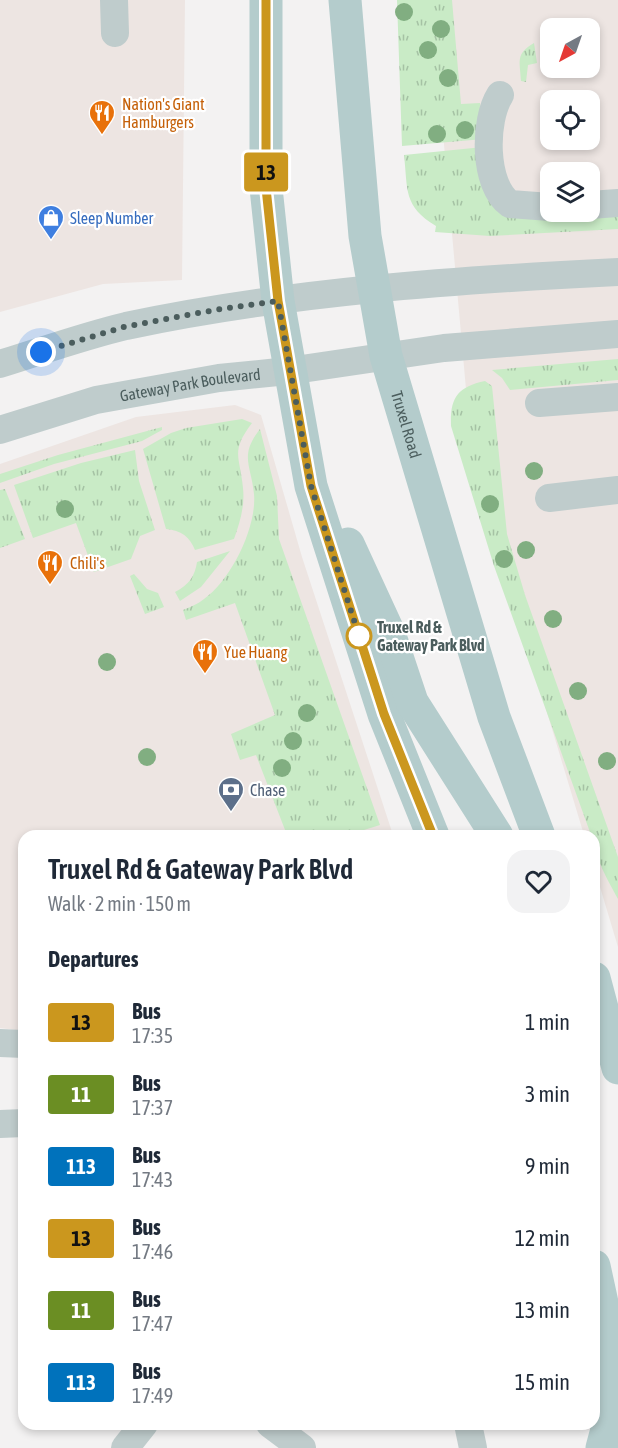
<!DOCTYPE html>
<meta charset="utf-8">
<style>
:root{--surface:#fff;--page:#f2f2f3;--text:#1f2937;--muted:#747a83}
body{margin:0;font-family:"Asap Condensed",sans-serif;background:var(--page);color:var(--text);height:100vh;display:flex;flex-direction:column;font-size:22px;white-space:nowrap}
*{box-sizing:border-box;margin:0}
p{font-size:20px;color:var(--muted)}
.icon{flex:none;width:33px;height:33px;fill:none;stroke:currentColor;stroke-width:2;stroke-linecap:round;stroke-linejoin:round}
.map{position:relative;flex:1;overflow:hidden}
.drawer{position:absolute;left:18px;top:830px;width:582px;height:600px;display:flex;flex-direction:column;background:var(--surface);border-radius:18px;box-shadow:0 3px 9px #0003}
.drawer>*{flex:none}
.badge{padding:0 12px;border-radius:4px;font-size:21px;line-height:39px}
.needle{width:39px;rotate:220deg}
.controls{position:absolute;left:540px;top:18px;display:grid;gap:12px}
.controls a{display:grid;place-items:center;width:60px;height:60px;border-radius:12px;background:var(--surface);box-shadow:0 3px 9px #0003;font-size:30px}
.you{position:absolute;width:30px;height:30px;margin:-15px;border:4px solid #fff;border-radius:50%;background:#1a73e8;box-shadow:0 0 0 9px #1a73e833}
.map>.badge{position:absolute;translate:-50% -50%;box-shadow:0 0 0 3px #fff}
h2{padding:0 30px;font-size:22px;line-height:54px}
.round{display:grid;place-items:center;flex:none;width:63px;height:63px;border-radius:18px;background:var(--page)}
.summary{display:flex;align-items:center;justify-content:space-between;height:102px;padding:0 30px}
h1{font-size:28px;font-weight:600;line-height:45px}
ul{padding:0;list-style:none}
li{display:flex;align-items:center;gap:18px;height:72px;padding:0 30px}
li div{flex:1}
li b{display:block;font-size:22px}
li em{font-style:normal}
li .badge{min-width:66px;font-weight:700;text-align:center}
.map>svg:first-child{display:block}
.commercial{fill:#ede5e2;fill-rule:evenodd}
.grass{fill:url(#grass-tufts)}
.lines{fill:none;stroke-linecap:round;stroke-linejoin:round}
.minor{stroke:#bfcccc;stroke-width:28}
.major{stroke:#b4cccc;stroke-width:33}
.tree{fill:#81ae81}
.line-casing{stroke:#fff;stroke-width:14}
.line{stroke:#cb971e;stroke-width:9}
.walk{stroke:#4b5d5d;stroke-width:6;stroke-dasharray:0 10.8}
.stop-dot{fill:#fff;stroke:#cb971e;stroke-width:3}
.labels{text-anchor:middle;stroke-width:4.5;stroke-linejoin:round;paint-order:stroke}
.food-label{font-size:16px;fill:#c56008;stroke:#fff;text-anchor:start}
.shop-label{font-size:16px;fill:#366cbe;stroke:#fff;text-anchor:start}
.street-label{font-size:16px;fill:#4b5d5d;stroke:#fff}
.stop-label{font-size:16px;font-weight:bold;fill:#4b5d5d;stroke:#fff;text-anchor:start}
.service-label{font-size:16px;fill:#4e5e75;stroke:#fff;text-anchor:start}
</style>
<div class="map">
<svg width="618" height="1448" viewBox="0 0 618 1448">
<defs>
<pattern id="grass-tufts" width="24" height="20" patternUnits="userSpaceOnUse" patternTransform="scale(1.5)"><rect width="24" height="20" fill="#c9ebc6"/><path d="M3 7l-1-3M5 7V3M7 7l1-3M15 17l-1-3M17 17v-4M19 17l1-3" fill="none" stroke="#a5c2a4"/></pattern>
</defs>
<rect width="100%" height="100%" fill="#f3f2f2"/>
<!-- commercial -->
<g class="commercial">
<path d="M0,0H185L182,280L103,284L0,312Z"/>
<path d="M431,0H618V947L594,867V836L584,835L473,467ZM550,28H590V68H550ZM550,100H590V140H550ZM550,172H590V212H550Z"/>
<path d="M235,405L261,415L302,557L393,835L24,836V1031L0,1028V464L136,417Z"/>
</g>
<!-- grass -->
<g class="grass">
<path d="M397,0H452L461,104L480,103L484,139L402,146Z"/>
<path d="M534,43L537,63L528,65L526,82L521,81C520,61 515,54 534,43Z"/>
<path d="M483,147L488,199C535,208 570,215 618,206V229L490,236L435,232L436,226C403,206 408,190 404,155Z"/>
<path d="M618,359V380L510,390L502,378L492,370Z"/>
<path d="M485,381L492,386L507,534L525,595L618,857V899C608,880 594,858 594,836L591,835L494,566L451,426C450,398 457,387 485,381Z"/>
<path d="M242,419L252,423C230,452 240,456 243,488C245,506 240,522 234,539L195,550C190,537 181,530 166,529L143,449L171,433L186,428Z"/>
<path d="M162,427V430L142,441L54,464L0,483V474L58,455Z"/>
<path d="M260,429L277,496L279,539L380,825L348,835H287L256,755L240,760L231,734L275,715L235,603L186,620L183,610C190,607 198,604 204,599C231,580 257,527 254,494C251,464 239,456 260,429Z"/>
<path d="M135,450L139,481L155,530L140,536L131,559L94,572L76,523L33,538L14,485L81,463Z"/>
<path d="M5,489L25,539L0,548V490Z"/>
<path d="M230,551L201,587L180,601L175,592C189,585 195,576 197,562Z"/>
<path d="M134,574L147,589L158,593L164,607L145,614L130,576Z"/>
</g>
<g class="lines">
<!-- minor -->
<g class="minor">
<path d="M114,0L115,33"/>
<path d="M500,95C484,120 483,185 510,204L550,207"/>
<path d="M590,205L618,203"/>
<path d="M0,364C42,351 84,336 126,326C287,292 454,280 618,272"/>
<path d="M539,403L618,397"/>
<path id="s1" d="M0,430L96,400L219,378L288,371L444,348L618,334"/>
<path d="M549,498L618,490"/>
<path d="M0,1043L24,1044"/>
<path d="M0,1124L24,1123"/>
<path d="M270,1424L302,1448"/>
<path d="M468,1424L473,1448"/>
<path d="M125,1448L144,1424"/>
</g>
<!-- major -->
<g class="major">
<path d="M266,0V188L278,301L311,486L384,714L433,836"/>
<path id="s2" d="M345,0L365,236L386,356L494,717L539,836"/>
<path d="M348,544L389,633L412,702L497,836"/>
<path d="M594,978L618,1068"/>
<path d="M594,1266L604,1312L613,1407L602,1448"/>
</g>
</g>
<!-- trees -->
<g class="tree">
<circle cx="404" cy="12" r="9"/>
<circle cx="441" cy="29" r="9"/>
<circle cx="428" cy="50" r="9"/>
<circle cx="448" cy="78" r="9"/>
<circle cx="465" cy="130" r="9"/>
<circle cx="437" cy="134" r="9"/>
<circle cx="534" cy="471" r="9"/>
<circle cx="490" cy="504" r="9"/>
<circle cx="65" cy="509" r="9"/>
<circle cx="526" cy="550" r="9"/>
<circle cx="504" cy="559" r="9"/>
<circle cx="553" cy="619" r="9"/>
<circle cx="107" cy="662" r="9"/>
<circle cx="578" cy="691" r="9"/>
<circle cx="307" cy="713" r="9"/>
<circle cx="293" cy="741" r="9"/>
<circle cx="147" cy="757" r="9"/>
<circle cx="607" cy="761" r="9"/>
<circle cx="282" cy="768" r="9"/>
</g>
<g class="lines">
<defs>
<path id="line" d="M266,0V188L278,301L311,486L384,714L433,836"/>
</defs>
<!-- line casing -->
<use href="#line" class="line-casing"/>
<!-- line -->
<use href="#line" class="line"/>
<!-- walk -->
<path class="walk" d="M41,352L124,327L220,309L278,301L311,486L359,636"/>
</g>
<!-- icons -->
<defs>
<symbol id="restaurant-pin" viewBox="-11 -11 22 30"><path d="M0 17L-7.5 6A9.5 9.5 0 1 1 7.5 6Z" fill="#e8710a" stroke="#fff"/><path d="M-5-6h1v4h1v-4h1v4h1v-4h1v5L-1.5 .5V6h-2V.5L-5-1ZM5-6V6H3V1.5H1.5Q1.5-4 5-6Z" fill="#fff"/></symbol>
<symbol id="shop-pin" viewBox="-11 -11 22 30"><path d="M0 17L-7.5 6A9.5 9.5 0 1 1 7.5 6Z" fill="#3f7fe0" stroke="#fff"/><path d="M-5-2.5h2.3a2.7 3.5 0 0 1 5.4 0H5L5.5 6h-11ZM-1.5-2.5h3a1.5 2.3 0 0 0-3 0Z" fill="#fff"/></symbol>
<symbol id="bank-pin" viewBox="-11 -11 22 30"><path d="M0 17L-7.5 6A9.5 9.5 0 1 1 7.5 6Z" fill="#5c6f8a" stroke="#fff"/><path d="M-6-4H6V4H-6ZM0-2.3a2.3 2.3 0 1 0 0 4.6a2.3 2.3 0 1 0 0-4.6Z" fill="#fff"/></symbol>
</defs>
<g fill-rule="evenodd">
<use href="#restaurant-pin" x="87" y="98" width="30" height="40"/>
<use href="#shop-pin" x="36" y="203" width="30" height="40"/>
<use href="#restaurant-pin" x="35" y="548" width="30" height="40"/>
<use href="#restaurant-pin" x="190" y="637" width="30" height="40"/>
<use href="#bank-pin" x="216" y="775" width="30" height="40"/>
</g>
<!-- markers -->
<circle class="stop-dot" cx="359" cy="636" r="12"/>
<g class="labels">
<!-- food labels -->
<g class="food-label">
<text x="122" y="110">Nation's Giant<tspan x="122" dy="18">Hamburgers</tspan></text>
<text x="70" y="569">Chili's</text>
<text x="224" y="658">Yue Huang</text>
</g>
<!-- shop labels -->
<g class="shop-label">
<text x="70" y="224">Sleep Number</text>
</g>
<!-- street labels -->
<g class="street-label">
<text dy="6" stroke="none"><textPath href="#s1" startOffset="196">Gateway Park Boulevard</textPath></text>
<text dy="6" stroke="none"><textPath href="#s2" startOffset="430">Truxel Road</textPath></text>
</g>
<!-- stop labels -->
<g class="stop-label">
<text x="377" y="633">Truxel Rd &amp;<tspan x="377" dy="18">Gateway Park Blvd</tspan></text>
</g>
<!-- service labels -->
<g class="service-label">
<text x="250" y="796">Chase</text>
</g>
</g>
</svg>
<div class="controls">
<a><svg class="needle" viewBox="-14 -14 28 28"><path d="M0-13l5 13h-10z" fill="#e53935"/><path d="M0 13l5-13h-10z" fill="#747a83"/></svg></a>
<a><svg class="icon" aria-label="locate" viewBox="0 0 24 24"><circle cx="12" cy="12" r="6"/><path d="M12 2v4M12 18v4M2 12h4M18 12h4"/></svg></a>
<a><svg class="icon" aria-label="layers" viewBox="0 0 24 24"><path d="M12 4l9 5-9 5-9-5zM3 14l9 5 9-5"/></svg></a>
</div>
<div class="you" style="left:41px;top:352px"></div>
<b class="badge" style="left:266px;top:172px;background:#cb971e;color:#111">13</b>
<section class="drawer">
<div class="summary"><div><h1>Truxel Rd &amp; Gateway Park Blvd</h1><p>Walk · 2 min · 150 m</p></div><a class="round"><svg class="icon" aria-label="heart" viewBox="0 0 24 24"><path d="M12 20l-8-8c-3-5 5-10 8-4 3-6 11-1 8 4z"/></svg></a></div>
<h2>Departures</h2>
<ul>
<li><span class="badge" style="background:#cb971e;color:#111">13</span><div><b>Bus</b><p>17:35</p></div><em>1 min</em></li>
<li><span class="badge" style="background:#6b8e23;color:#fff">11</span><div><b>Bus</b><p>17:37</p></div><em>3 min</em></li>
<li><span class="badge" style="background:#0072bc;color:#fff">113</span><div><b>Bus</b><p>17:43</p></div><em>9 min</em></li>
<li><span class="badge" style="background:#cb971e;color:#111">13</span><div><b>Bus</b><p>17:46</p></div><em>12 min</em></li>
<li><span class="badge" style="background:#6b8e23;color:#fff">11</span><div><b>Bus</b><p>17:47</p></div><em>13 min</em></li>
<li><span class="badge" style="background:#0072bc;color:#fff">113</span><div><b>Bus</b><p>17:49</p></div><em>15 min</em></li>
</ul>
</section>
</div>
